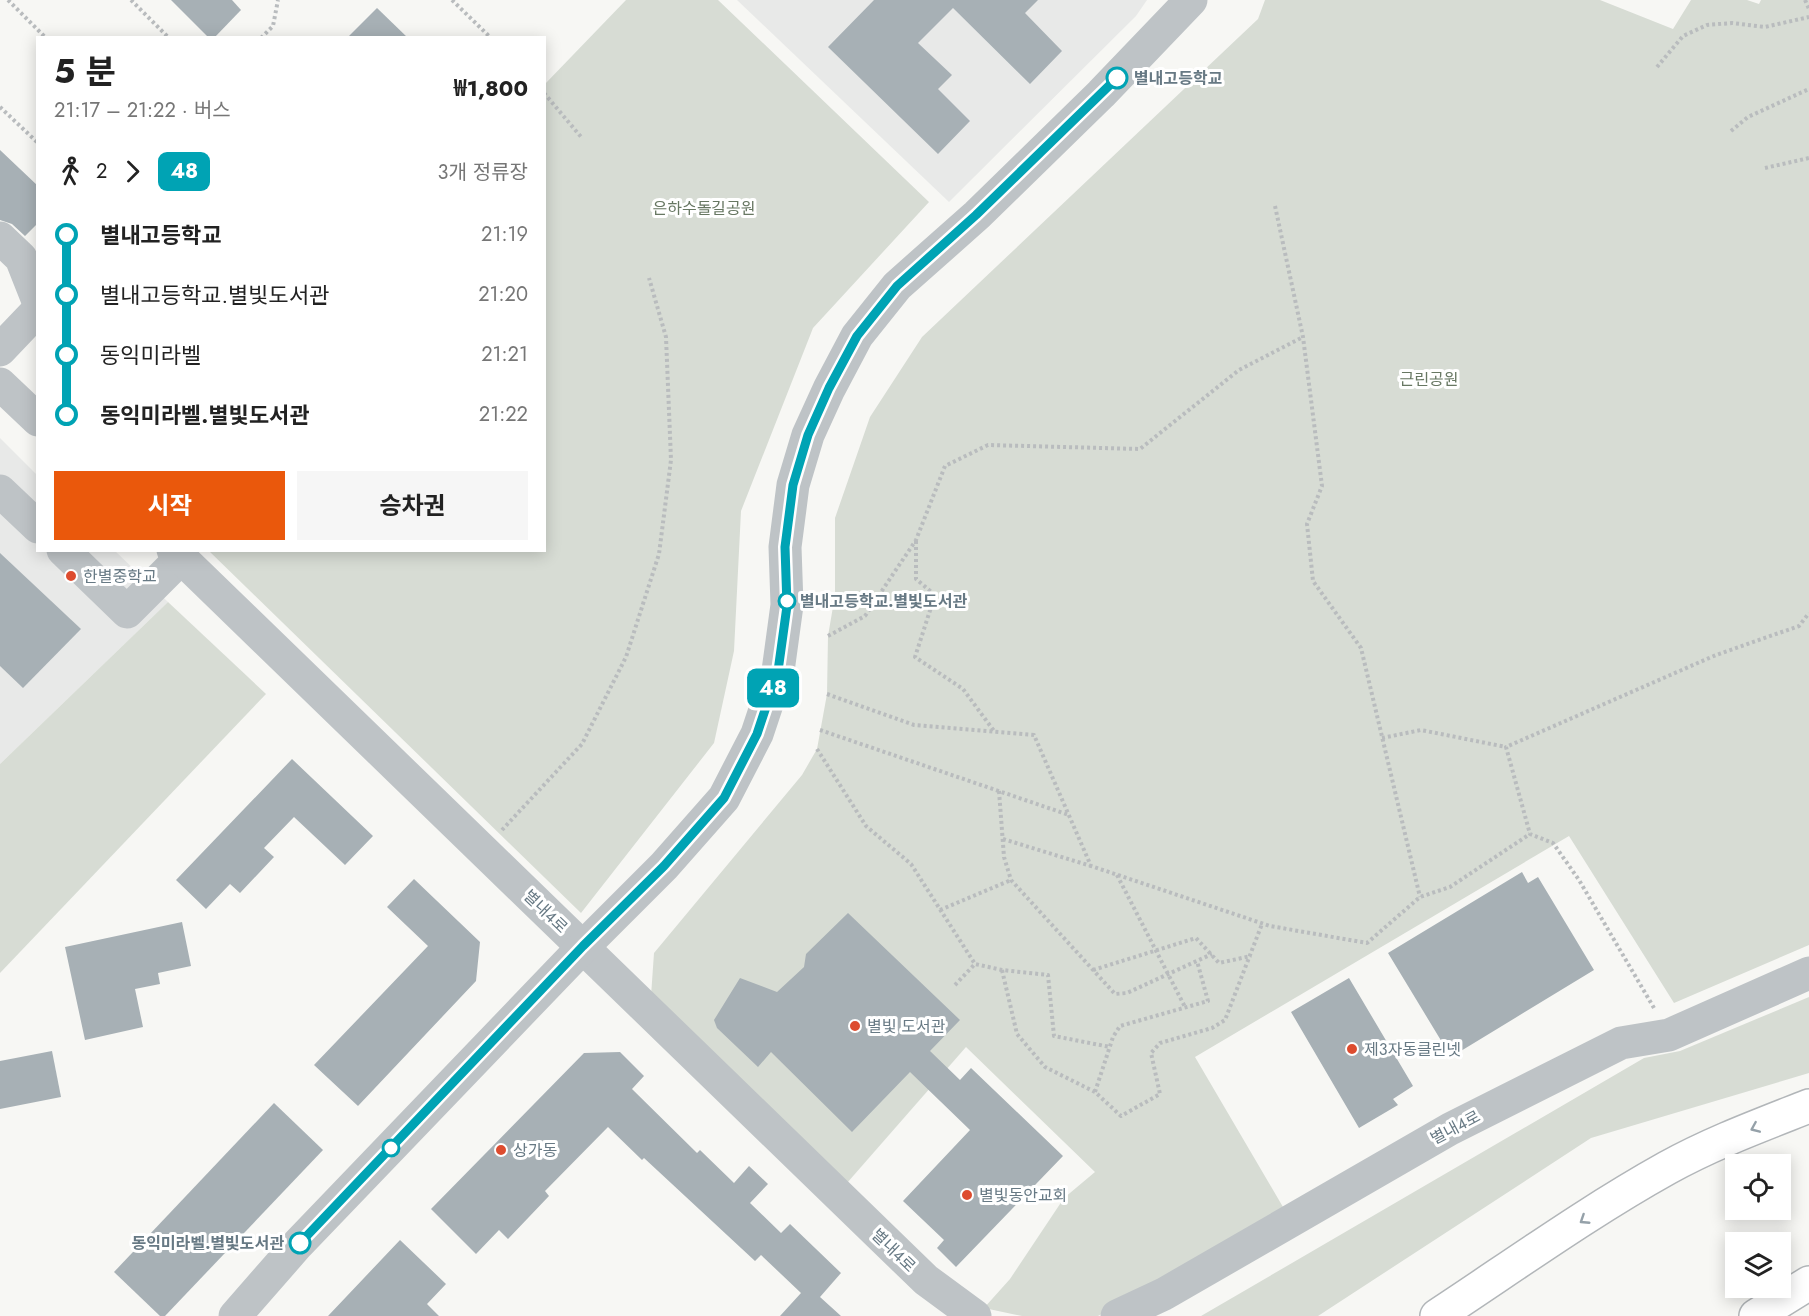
<!DOCTYPE html>
<html lang="ko">
<meta charset="utf-8">
<style>
:root{--surface:#fff;--page:#f6f6f6;--text:#222;--muted:#767676;--accent:#ea580c}
body{margin:0;font-family:Jost,"Noto Sans KR",sans-serif;background:var(--page);color:var(--text);height:100vh;display:flex;flex-direction:column;font-size:22px;white-space:nowrap}
*{box-sizing:border-box;margin:0}
p{font-size:20px;color:var(--muted)}
.icon{flex:none;width:33px;height:33px;fill:none;stroke:currentColor;stroke-width:2;stroke-linecap:round;stroke-linejoin:round}
.map{position:relative;flex:1;overflow:hidden}
.side{position:absolute;left:36px;top:36px;width:510px;height:516px;display:flex;flex-direction:column;background:var(--surface);border-radius:0px;box-shadow:0 3px 15px #0003}
.side>*{flex:none}
.badge{padding:0 12px;border-radius:9px;font-size:21px;line-height:39px}
.fabs{position:absolute;left:1725px;top:1154px;display:grid;gap:12px}
.fabs a{display:grid;place-items:center;width:66px;height:66px;border-radius:0px;background:var(--surface);box-shadow:0 3px 15px #0003;font-size:30px}
.map>.badge{position:absolute;translate:-50% -50%;box-shadow:0 0 0 3px #fff}
.legs{display:flex;align-items:center;gap:9px;height:66px;padding:0 18px;font-size:20px}
.legs p{margin-inline-start:auto}
.head{display:flex;align-items:center;justify-content:space-between;height:102px;padding:0 18px}
h1{font-size:33px;font-weight:700;line-height:45px}
.primary-button{display:flex;gap:12px;margin-top:auto;padding:12px 18px}
.primary-button a{flex:1;height:69px;border-radius:0px;background:var(--accent);color:#fff;font-size:24px;font-weight:700;line-height:69px;text-align:center}
.primary-button a+a{background:var(--page);color:var(--text)}
ul{padding:0 18px;list-style:none}
li{display:flex;align-items:center;gap:21px;height:60px;font-size:22px}
li i{display:grid;place-items:center;width:9px;height:100%;margin:0 8px;background:currentColor}
li i::after{content:'';width:15px;height:15px;margin:-8px;border:4px solid;border-radius:50%;background:var(--surface)}
li p{margin-inline-start:auto}
li:first-child i{background:linear-gradient(#0000 50%,currentColor 0)}
li:last-child i{background:linear-gradient(currentColor 50%,#0000 0)}
.map>svg:first-child{display:block}
.built{fill:#e8e9e8}
.green{fill:#d7dcd4}
.building{fill:#a7b0b5}
.lines{fill:none;stroke-linecap:round;stroke-linejoin:round}
.highway-casing{stroke:#b2b6b9;stroke-width:36}
.path{stroke:#b9bcbe;stroke-width:4;stroke-dasharray:3 3;stroke-linecap:butt}
.minor{stroke:#bec3c6;stroke-width:33}
.highway{stroke:#fff;stroke-width:33}
.oneway{stroke:#95a1a9}
.line-1-casing{stroke:#fff;stroke-width:14}
.line-1{stroke:#00a3b4;stroke-width:9}
.stop-1-dot{fill:#fff;stroke:#00a3b4;stroke-width:3}
.poi-dot{fill:#dd4c2f;stroke:#fff;stroke-width:2}
.labels{text-anchor:middle;stroke-width:6;stroke-linejoin:round;paint-order:stroke}
.stop-label{font-size:16px;font-weight:bold;fill:#677984;stroke:#fff;text-anchor:start}
.park-label{font-size:16px;fill:#677762;stroke:#fff}
.poi-label{font-size:16px;fill:#677984;stroke:#fff;text-anchor:start}
.street-label{font-size:16px;fill:#677984;stroke:#fff}
</style>
<div class="map">
<svg width="1809" height="1316" viewBox="0 0 1809 1316">
<rect width="100%" height="100%" fill="#f7f7f4"/>
<!-- built -->
<g class="built">
<path d="M737,0H1147L1136,16L949,202Z"/>
<path d="M0,438L37,475L38,550L115,551L168,602L0,764Z"/>
</g>
<!-- green -->
<g class="green">
<path d="M626,0H718L929,202L813,328L741,511L734,651L714,743L581,913L209,551L544,550L545,84Z"/>
<path d="M1265,0H1600L1673,29L1691,0H1747L1759,4L1761,0H1809V945L1674,1003L1569,836L1195,1057L1283,1207L1277,1218L1098,1316H1022L984,1308L1010,1279L1064,1198L1095,1172L966,1047L847,1183L651,996L654,953L802,775L817,749L827,694L828,636L835,595V518L870,417L922,337L1258,19Z"/>
<path d="M168,602L266,694L0,973V764Z"/>
<path d="M1809,997V1073L1591,1138L1318,1316H1201L1644,1058L1680,1051Z"/>
</g>
<!-- building -->
<g class="building">
<path d="M171,0H232L241,10L214,38H209Z"/>
<path d="M874,0H1038L1025,13L1062,51L1030,84L953,8L918,43L952,75L938,89L970,121L938,154L828,47Z"/>
<path d="M377,8L408,38H347Z"/>
<path d="M0,150L38,186V223L25,236L12,224L0,220Z"/>
<path d="M0,553L81,629L23,688L0,666Z"/>
<path d="M292,759L373,836L345,865L294,817L264,848L274,857L240,893L230,884L206,909L176,880Z"/>
<path d="M1522,872L1528,883L1538,877L1594,970L1451,1057L1388,953Z"/>
<path d="M414,879L480,942L476,981L358,1106L314,1065L428,946L387,907Z"/>
<path d="M848,913L960,1020L930,1051L960,1080L971,1068L1063,1156L956,1267L937,1248L944,1240L903,1201L970,1130L910,1072L852,1132L771,1052L758,1067L717,1028L714,1020L740,978L777,992L804,967L806,954Z"/>
<path d="M182,922L191,966L158,973L160,984L135,989L143,1027L85,1040L65,947Z"/>
<path d="M1349,978L1413,1086L1393,1099L1398,1105L1359,1128L1291,1012Z"/>
<path d="M52,1051L61,1097L0,1109V1061Z"/>
<path d="M620,1052L644,1076L632,1089L697,1153L700,1150L734,1183L749,1166L768,1184L750,1203L781,1233L790,1224L841,1273L820,1297L841,1316H780L801,1293L761,1255L755,1261L644,1158L642,1160L608,1127L545,1191L549,1196L508,1239L499,1230L476,1254L431,1209L584,1053Z"/>
<path d="M274,1103L323,1150L165,1316H160L114,1272Z"/>
<path d="M400,1240L446,1284L427,1304L439,1316H328Z"/>
</g>
<g class="lines">
<defs>
<g id="highway">
<path d="M1437,1316C1513,1266 1588,1212 1667,1168C1712,1143 1761,1125 1809,1106"/>
<path d="M1756,1316L1809,1283"/>
</g>
</defs>
<!-- highway casing -->
<use href="#highway" class="highway-casing"/>
<!-- path -->
<g class="path">
<path d="M8,0L46,38"/>
<path d="M131,0L169,38"/>
<path d="M452,0L491,38"/>
<path d="M1805,0L1809,9"/>
<path d="M261,38L273,26L278,0"/>
<path d="M1657,67L1683,36L1707,25L1732,23L1765,27L1809,17"/>
<path d="M544,93L582,138"/>
<path d="M0,107L38,143"/>
<path d="M1731,131L1748,117L1809,89"/>
<path d="M1765,168L1809,158"/>
<path d="M1275,206L1303,337L1322,486L1307,524L1313,581L1361,648L1420,897"/>
<path d="M916,541V579L935,595L915,657L963,689L994,731"/>
<path d="M828,636L865,616L916,540L945,466L988,445L1140,449L1239,370L1303,337"/>
<path d="M827,694L914,725L1034,735L1091,866L1270,926L1367,943L1420,897L1450,887L1530,834"/>
<path d="M820,730L1069,815"/>
<path d="M1382,738L1421,730L1506,747"/>
<path d="M817,749L866,826L911,864L975,964"/>
<path d="M999,791L1004,857L1011,880L1115,994L1127,993L1212,954"/>
<path d="M502,830L582,744L626,657L659,554L671,460L666,337L649,278"/>
<path d="M1003,839L1091,866"/>
<path d="M1117,875L1185,1007"/>
<path d="M940,910L1011,880"/>
<path d="M1002,970L1017,1034L1045,1067L1095,1092L1121,1116L1160,1094L1151,1053L1160,1043L1212,1028L1225,1020L1262,924"/>
<path d="M1093,970L1196,938L1219,963L1251,956"/>
<path d="M955,985L975,964L1002,970L1048,975L1054,1036L1110,1047"/>
<path d="M1654,1008L1579,880L1553,843L1530,834L1506,747L1716,655L1799,626L1809,613"/>
<path d="M1095,1092L1113,1037L1120,1026L1208,1001L1197,961"/>
</g>
<!-- minor -->
<g class="minor">
<path d="M0,238L21,258L38,301"/>
<path d="M0,350L38,310"/>
<path d="M0,384L38,420"/>
<path d="M0,491L38,527"/>
<path d="M63,550L127,612L181,558"/>
<path d="M173,550L926,1280L975,1316"/>
<path d="M235,1316L298,1244L583,947L664,866L724,798L757,734L778,671L787,605L785,547L793,485L808,435L829,389L857,336L897,286L977,215L1101,94L1191,0"/>
<path d="M1117,1316L1164,1294L1450,1129L1621,1043L1669,1035L1809,973"/>
</g>
<!-- highway -->
<use href="#highway" class="highway"/>
</g>
<!-- one-way arrows -->
<defs><path id="oneway-chevron" d="M-2-3.5L2.5 0L-2 3.5" fill="none" stroke-width="1.6" stroke-linecap="round" stroke-linejoin="round" transform="scale(1.5)"/></defs>
<g class="oneway">
<use href="#oneway-chevron" transform="translate(1755 1128) rotate(157)"/>
<use href="#oneway-chevron" transform="translate(1584 1220) rotate(147)"/>
</g>
<g class="lines">
<defs>
<path id="line-1" d="M300,1243L583,946L664,866L724,798L757,734L778,671L787,606L785,547L793,485L808,435L829,388L857,336L897,286L976,215L1117,78"/>
</defs>
<!-- line-1 casing -->
<use href="#line-1" class="line-1-casing"/>
<!-- line-1 -->
<use href="#line-1" class="line-1"/>
</g>
<!-- markers -->
<g class="stop-1-dot">
<circle cx="1117" cy="78" r="10"/>
<circle cx="787" cy="601" r="8"/>
<circle cx="391" cy="1148" r="8"/>
<circle cx="300" cy="1243" r="10"/>
</g>
<g class="poi-dot">
<circle cx="71" cy="576" r="6"/>
<circle cx="855" cy="1026" r="6"/>
<circle cx="1352" cy="1049" r="6"/>
<circle cx="501" cy="1150" r="6"/>
<circle cx="967" cy="1195" r="6"/>
</g>
<g class="labels">
<!-- stop labels -->
<g class="stop-label">
<text x="1134" y="84">별내고등학교</text>
<text x="800" y="607">별내고등학교.별빛도서관</text>
<text x="284" y="1249" text-anchor="end">동익미라벨.별빛도서관</text>
</g>
<!-- park labels -->
<g class="park-label">
<text x="704" y="214">은하수돌길공원</text>
<text x="1429" y="385">근린공원</text>
</g>
<!-- poi labels -->
<g class="poi-label">
<text x="83" y="582">한별중학교</text>
<text x="867" y="1032">별빛 도서관</text>
<text x="1364" y="1055">제3자동클린넷</text>
<text x="513" y="1156">상가동</text>
<text x="979" y="1201">별빛동안교회</text>
</g>
<!-- street labels -->
<g class="street-label">
<text transform="translate(546 911) rotate(44)" y="6">별내4로</text>
<text transform="translate(1455 1127) rotate(-28)" y="6">별내4로</text>
<text transform="translate(894 1250) rotate(44)" y="6">별내4로</text>
</g>
</g>
</svg>
<div class="fabs">
<a><svg class="icon" aria-label="locate" viewBox="0 0 24 24"><circle cx="12" cy="12" r="6"/><path d="M12 2v4M12 18v4M2 12h4M18 12h4"/></svg></a>
<a><svg class="icon" aria-label="layers" viewBox="0 0 24 24"><path d="M12 4l9 5-9 5-9-5zM3 14l9 5 9-5"/></svg></a>
</div>
<b class="badge" style="left:773px;top:688px;background:#00a3b4;color:#fff">48</b>
<section class="side">
<div class="head"><div><h1>5 분</h1><p>21:17 – 21:22 · 버스</p></div><b>₩1,800</b></div>
<div class="legs"><svg class="icon" aria-label="walk" viewBox="0 0 24 24"><circle cx="13" cy="4" r="2"/><path d="M13 8l-2 6 4 7M11 14l-3 7M7 12l3-4h3l4 4"/></svg>2<svg class="icon" aria-label="forward" viewBox="0 0 24 24"><path d="M9 5l7 7-7 7"/></svg><b class="badge" style="background:#00a3b4;color:#fff">48</b><p>3개 정류장</p></div>
<ul>
<li><i style="color:#00a3b4"></i><b>별내고등학교</b><p>21:19</p></li>
<li><i style="color:#00a3b4"></i><span>별내고등학교.별빛도서관</span><p>21:20</p></li>
<li><i style="color:#00a3b4"></i><span>동익미라벨</span><p>21:21</p></li>
<li><i style="color:#00a3b4"></i><b>동익미라벨.별빛도서관</b><p>21:22</p></li>
</ul>
<div class="primary-button"><a>시작</a><a>승차권</a></div>
</section>
</div>
